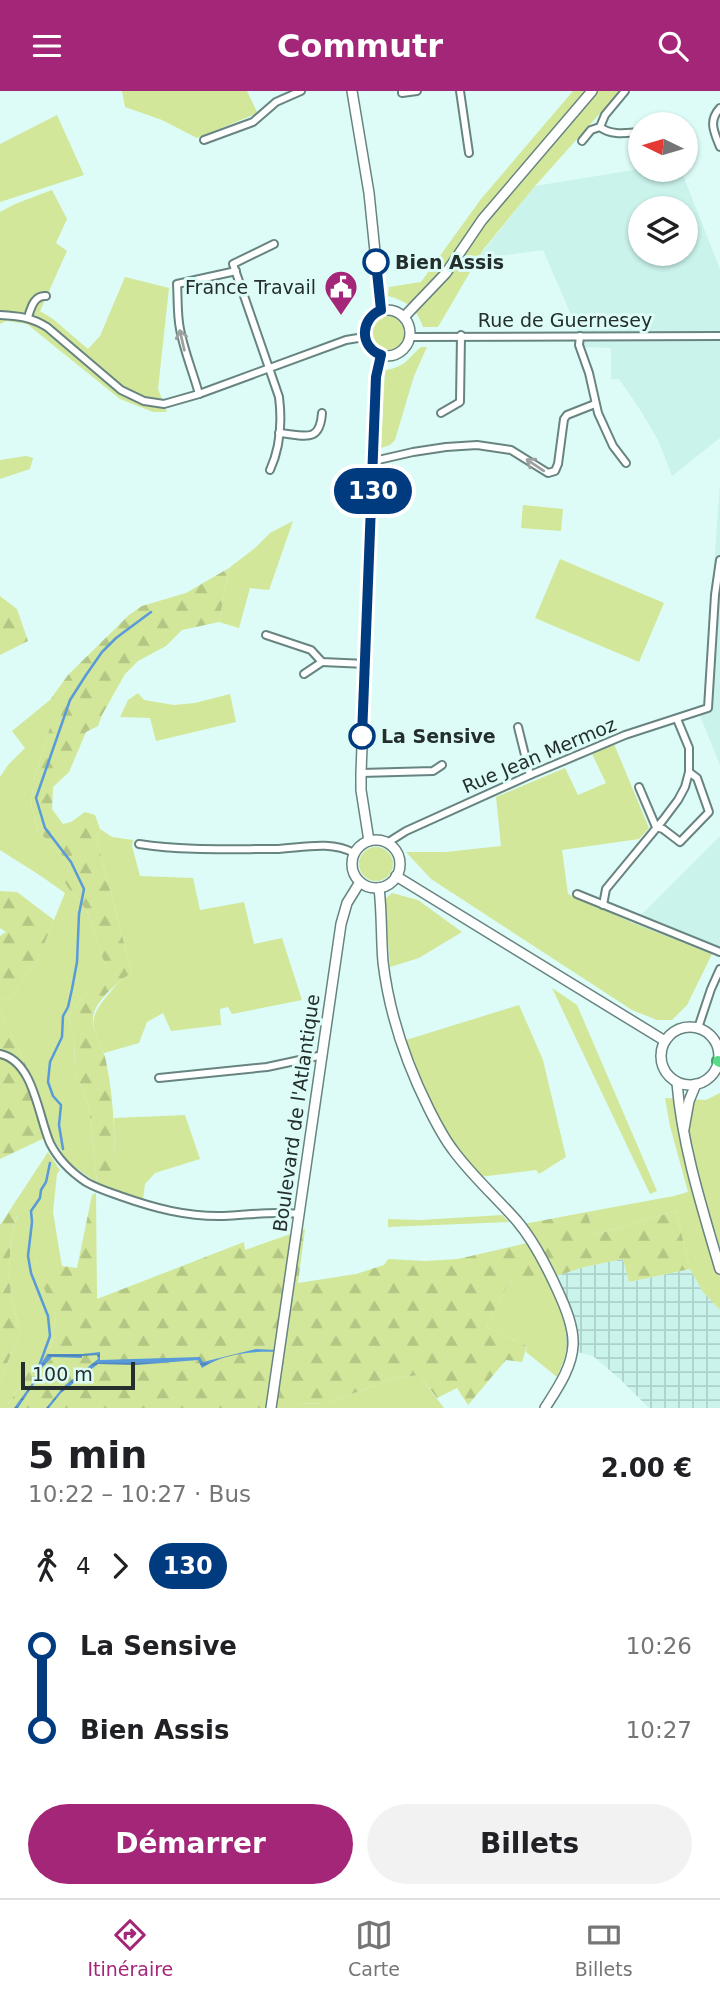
<!DOCTYPE html>
<html lang="fr">
<meta charset="utf-8">
<style>
:root{--surface:#fff;--page:#f2f2f2;--text:#202124;--muted:#757577;--line:#e0e0e0;--accent:#a42678}
body{margin:0;font-family:"DejaVu Sans",sans-serif;background:var(--page);color:var(--text);height:100vh;display:flex;flex-direction:column;font-size:26px;white-space:nowrap}
*{box-sizing:border-box;margin:0}
p{font-size:23px;color:var(--muted)}
.icon{flex:none;width:38px;height:38px;fill:none;stroke:currentColor;stroke-width:2;stroke-linecap:round;stroke-linejoin:round}
.map{position:relative;height:1317px;overflow:hidden}
.sheet{display:flex;flex-direction:column;background:var(--surface);flex:1}
.sheet>*{flex:none}
.badge{padding:0 14px;border-radius:23px;font-size:24px;line-height:46px}
.needle{width:46px;rotate:275deg}
.buttons{position:absolute;left:628px;top:21px;display:grid;gap:14px}
.buttons a{display:grid;place-items:center;width:70px;height:70px;border-radius:50%;background:var(--surface);box-shadow:0 2px 5px #0004;font-size:35px}
.scale{position:absolute;left:21px;bottom:18px;width:114px;box-sizing:border-box;padding-left:7px;border:4px solid #242f2d;border-top:0;font-size:19px;line-height:24px;white-space:nowrap;color:#242f2d;-webkit-text-stroke:5px #ddfcf7;paint-order:stroke}
.map>.badge{position:absolute;translate:-50% -50%;box-shadow:0 0 0 4px #fff}
.legs{display:flex;align-items:center;gap:10px;height:77px;padding:0 28px;font-size:23px}
.legs p{margin-inline-start:auto}
.headline{display:flex;align-items:center;justify-content:space-between;height:119px;padding:0 28px}
h1{font-size:38px;font-weight:600;line-height:52px}
.button{display:flex;gap:14px;margin-top:auto;padding:14px 28px}
.button a{flex:1;height:80px;border-radius:42px;background:var(--accent);color:#fff;font-size:28px;font-weight:600;line-height:80px;text-align:center}
.button a+a{background:var(--page);color:var(--text)}
ul{padding:0 28px;list-style:none}
li{display:flex;align-items:center;gap:24px;height:84px;font-size:26px}
li i{display:grid;place-items:center;width:10px;height:100%;margin:0 9px;background:currentColor}
li i::after{content:'';width:18px;height:18px;margin:-9px;border:5px solid;border-radius:50%;background:var(--surface)}
li p{margin-inline-start:auto}
li:first-child i{background:linear-gradient(#0000 50%,currentColor 0)}
li:last-child i{background:linear-gradient(currentColor 50%,#0000 0)}
header{display:flex;justify-content:space-between;align-items:center;height:91px;padding:0 28px;background:var(--accent);color:#fff;font-size:32px;font-weight:600}
.menu{display:flex;justify-content:space-around;align-items:center;height:98px;border-top:2px solid var(--line);background:var(--surface);font-size:19px;color:var(--muted)}
.menu a{display:grid;justify-items:center;gap:4px}
.menu .active{color:var(--accent)}
.map>svg:first-child{display:block}
.built{fill:#caf3ec;fill-rule:evenodd}
.industrial{fill:url(#industrial-grid)}
.grass{fill:#d2e799}
.forest{fill:url(#forest-firs)}
.water{fill:url(#water-rules)}
.lines{fill:none;stroke-linecap:round;stroke-linejoin:round}
.stream{stroke:#589ada;stroke-width:2.5}
.street-casing{stroke:#688480;stroke-width:10}
.secondary-casing{stroke:#688480;stroke-width:12}
.highway-casing{stroke:#469e69;stroke-width:14}
.street{stroke:#fff;stroke-width:6}
.secondary{stroke:#fff;stroke-width:9}
.highway{stroke:#59da89;stroke-width:10}
.oneway{stroke:#9ca1a0}
.line-1-casing{stroke:#fff;stroke-width:16}
.line-1{stroke:#003b80;stroke-width:10}
.stop-1-dot{fill:#fff;stroke:#003b80;stroke-width:3.5}
.labels{text-anchor:middle;stroke-width:6;stroke-linejoin:round;paint-order:stroke}
.stop-label{font-size:19px;font-weight:bold;fill:#242f2d;stroke:#ddfcf7;text-anchor:start}
.poi-label{font-size:19px;fill:#242f2d;stroke:#ddfcf7;text-anchor:end}
.street-label{font-size:19px;fill:#242f2d;stroke:#ddfcf7}
</style>
<header><svg class="icon" aria-label="menu" viewBox="0 0 24 24"><path d="M4 6h16M4 12h16M4 18h16"/></svg>Commutr<svg class="icon" aria-label="search" viewBox="0 0 24 24"><circle cx="10" cy="10" r="6"/><path d="M15 15l6 6"/></svg></header>
<div class="map">
<svg width="720" height="1317" viewBox="0 0 720 1317">
<defs>
<pattern id="industrial-grid" width="8" height="8" patternUnits="userSpaceOnUse" patternTransform="scale(1.75)"><rect width="8" height="8" fill="#caf3ec"/><path d="M0 4h8M4 0v8" fill="none" stroke="#add1cb"/></pattern>
<pattern id="forest-firs" width="22" height="20" patternUnits="userSpaceOnUse" patternTransform="scale(1.75)"><rect width="22" height="20" fill="#d2e799"/><path d="M5 1l3.5 6h-7zM16 11l3.5 6h-7z" fill="#b4c684"/></pattern>
<pattern id="water-rules" width="6" height="5" patternUnits="userSpaceOnUse" patternTransform="scale(1.75)"><rect width="6" height="5" fill="#589ada"/><path d="M0 2.5h6" fill="none" stroke="#497eb1"/></pattern>
</defs>
<rect width="100%" height="100%" fill="#ddfcf7"/>
<!-- built -->
<g class="built">
<path d="M640,78L681,79L720,178V347L672,385L658,349L641,320L619,288H611V257L585,256L543,159L477,168L535,95ZM640,117H686V163H640Z"/>
<path d="M720,392V674L696,615L704,613Z"/>
<path d="M720,745V866L633,832Z"/>
</g>
<!-- industrial -->
<path class="industrial" d="M623,1168L629,1191L690,1178L703,1201L720,1219V1317H649L621,1289L593,1265L566,1258L563,1229L547,1188L584,1176Z"/>
<!-- grass -->
<g class="grass">
<path d="M122,0H247L257,21L253,24L197,47L162,29L125,16Z"/>
<path d="M573,0H620L535,95L483,159L438,236H423C417,218 407,210 388,205L389,196L421,191L481,108Z"/>
<path d="M57,24L84,84L0,111V53Z"/>
<path d="M52,99L67,128L56,152L67,160L40,220L53,228L88,258L100,245L125,186L169,197L158,298L167,321H153L120,308L27,233L6,230L0,233V121L15,113Z"/>
<circle cx="387" cy="242" r="17"/>
<path d="M421,256H427L414,285L395,349L390,354L381,357L385,279C406,276 407,268 421,256Z"/>
<path d="M26,365L33,367L30,378L0,388V369Z"/>
<path d="M523,414L563,418L561,440L521,437Z"/>
<path d="M293,430L269,499L250,497L239,537L219,531L229,477L255,457L270,442Z"/>
<path d="M560,468L664,512L639,571L535,527Z"/>
<path d="M138,602L144,609L174,614L195,612L230,603L236,631L156,650L150,627L120,626L128,609Z"/>
<path d="M50,609V636L34,689L31,713L38,740L64,767L54,775L69,798L87,820L106,877L68,925L75,948L74,978L89,1016L97,1092L68,1071L51,1044L38,998L0,920V907L8,910L38,868L65,802L41,785L0,759V686L8,674L25,657L12,640Z"/>
<path d="M614,653L649,737L639,748L562,759L568,803L633,832L712,863L687,914L672,929H657L632,919L431,788L406,761H446L501,755L496,706L565,677L578,704L606,692L592,663Z"/>
<path d="M100,738L112,746L133,749L132,755L140,785L193,787L200,819L244,811L254,853L282,847L302,909L232,923L228,916L220,918L221,934L171,940L163,922L147,931L139,952L104,962C92,935 87,929 107,905C115,895 120,888 132,882L97,750Z"/>
<circle cx="376" cy="773" r="17"/>
<path d="M392,802L418,809L462,841L419,867L390,876L385,808Z"/>
<path d="M552,897L577,914L657,1100L650,1103Z"/>
<path d="M519,914L543,969L566,1066L539,1083L536,1079L471,1087C463,1078 453,1068 446,1058C425,1027 411,992 397,958L408,956L406,949Z"/>
<path d="M720,1002V1219L703,1201L690,1178L676,1120L594,1144L587,1121L674,1105L688,1101L670,1035L665,1007L706,1009Z"/>
<path d="M185,1024L200,1068L155,1082L145,1093L143,1108L115,1099L114,1027Z"/>
<path d="M48,1061L60,1079L57,1083L53,1121L62,1176L34,1171L56,1225L52,1254L39,1265L6,1317H0V1289L20,1242L11,1204L9,1178L11,1148L17,1125L10,1119Z"/>
<path d="M502,1124L509,1131L388,1136V1128L420,1129Z"/>
<path d="M542,1181C556,1198 569,1238 566,1260C565,1269 560,1278 557,1286L526,1261L527,1255L486,1236L509,1192Z"/>
<path d="M419,1284L444,1317H292L298,1312L324,1313L396,1287Z"/>
</g>
<!-- forest -->
<g class="forest">
<path d="M229,477L219,531L182,539L166,555L138,570L125,583L102,624L98,635L86,641L69,681L53,696L52,718L63,733L71,731L85,721L95,724L100,738L97,750L132,882C120,888 100,907 95,919C87,936 103,954 106,970C115,1013 115,1056 115,1099L97,1092L89,1016L74,978L75,948L68,925L106,877L87,820L69,798L53,774L64,767L38,740L31,713L34,689L50,636V609L68,584L129,524L142,515L186,502Z"/>
<path d="M0,505L17,518L28,550L0,564Z"/>
<path d="M0,800L17,801L54,829L38,868L8,910L0,907V845L6,841L0,837Z"/>
<path d="M0,920L38,998L51,1044L0,1068Z"/>
<path d="M96,1102L97,1208L244,1151L245,1159L305,1138L298,1192L356,1183L384,1174L388,1168L425,1170L458,1168L527,1152L513,1135L587,1121L594,1144L676,1120L690,1178L629,1191L623,1168L584,1176L547,1188L542,1182L509,1192L486,1236L527,1255L522,1271L506,1269L468,1314L457,1297L437,1307L419,1284L396,1287L324,1313L298,1312L292,1317H6L39,1265L52,1254L56,1225L33,1171L77,1177L92,1104Z"/>
<path d="M10,1119L17,1124L11,1148L9,1178L11,1204L20,1242L0,1289V1134Z"/>
</g>
<!-- water -->
<path class="water" d="M256,1258L276,1259V1261C252,1260 222,1263 202,1277L198,1269L136,1274L98,1273L61,1302L49,1317H46L64,1295L98,1268L97,1264L82,1265V1267L52,1266L38,1281L36,1290L18,1317H14L33,1291L37,1278L48,1263H82L100,1261V1269L200,1266L203,1271Z"/>
<g class="lines">
<!-- stream -->
<g class="stream">
<path d="M63,1058L59,1034L61,1014L53,1005L48,991L50,971L62,946L63,925L68,916L72,898L77,871L79,823L84,798L71,771L45,737L36,707L70,609L86,584L102,561L116,547L151,521"/>
<path d="M38,1278L50,1245L48,1225L31,1182L28,1165L32,1131L31,1120L40,1107L41,1099L46,1091L50,1072"/>
</g>
<defs>
<g id="street">
<path d="M402,0V2L417,0"/>
<path d="M460,0L469,62"/>
<path d="M625,0L605,24L600,36C612,45 626,42 640,41"/>
<path d="M720,17C708,30 714,41 720,56"/>
<path d="M204,49L253,31L276,11L301,0"/>
<path d="M582,50L591,39L600,36"/>
<path d="M0,224C18,225 31,226 47,236L121,299L144,310L164,313L199,303L346,249L364,246"/>
<path d="M28,226C31,217 34,204 46,205"/>
<path d="M580,245L579,254L589,282L598,322L613,355L626,372"/>
<path d="M410,246L720,245"/>
<path d="M199,303C193,281 184,260 180,238C177,224 178,207 177,193L236,180"/>
<path d="M441,322L460,311L461,244"/>
<path d="M279,342C304,344 320,353 322,322"/>
<path d="M374,370L413,361L446,356L477,354L511,359L548,382L555,380L558,373L564,328L567,324L595,313"/>
<path d="M270,379C280,357 282,330 279,306L233,173L274,153"/>
<path d="M266,544L311,559L322,571L366,573"/>
<path d="M304,583L322,571"/>
<path d="M518,636L530,684"/>
<path d="M361,682L433,680L442,674"/>
<path d="M639,696L656,736L663,738L680,751L709,721L697,687L689,681"/>
<path d="M387,752L406,740L530,684L625,644L708,617L715,504L720,469"/>
<path d="M139,753C184,760 229,758 275,758C301,757 330,749 354,762"/>
<path d="M577,803L720,861"/>
<path d="M603,814L606,798L663,729L678,709L685,696L689,681V657L677,628"/>
<path d="M698,937L711,898L720,878"/>
<path d="M0,963C34,970 38,1025 50,1052C58,1068 71,1081 86,1091C96,1097 109,1101 120,1105C154,1117 187,1126 224,1125C248,1124 274,1120 298,1123"/>
<path d="M159,987L267,976L323,964"/>
</g>
<g id="secondary">
<path d="M352,0L369,102L381,219"/>
<circle cx="387" cy="242" r="23"/>
<path d="M404,226L446,182L482,129L592,0"/>
<circle cx="376" cy="773" r="24"/>
<path d="M369,750L361,699V682L376,286L381,264"/>
<path d="M396,785L665,950"/>
<path d="M379,797C382,821 381,847 383,871C389,922 406,972 429,1018C436,1032 443,1046 453,1059C472,1085 496,1106 517,1130C534,1150 546,1174 557,1198C565,1215 574,1236 573,1254C572,1277 557,1298 545,1317"/>
<circle cx="690" cy="965" r="29"/>
<path d="M677,992C682,1054 702,1117 720,1178"/>
<path d="M684,1038L689,1010L696,993"/>
<path d="M271,1317L341,833L347,812L360,791"/>
</g>
<path id="highway" d="M718,970L720,971"/>
</defs>
<!-- street casing -->
<use href="#street" class="street-casing"/>
<!-- secondary casing -->
<use href="#secondary" class="secondary-casing"/>
<!-- highway casing -->
<use href="#highway" class="highway-casing"/>
<!-- street -->
<use href="#street" class="street"/>
<!-- secondary -->
<use href="#secondary" class="secondary"/>
<!-- highway -->
<use href="#highway" class="highway"/>
</g>
<!-- one-way arrows -->
<defs><path id="oneway-shaft" d="M-6 0H5M1.5-3L5.5 0L1.5 3" fill="none" stroke-width="1.6" stroke-linecap="round" stroke-linejoin="round" transform="scale(1.75)"/></defs>
<g class="oneway">
<use href="#oneway-shaft" transform="translate(182 249) rotate(-103)"/>
<use href="#oneway-shaft" transform="translate(535 374) rotate(-146)"/>
</g>
<g class="lines">
<defs>
<path id="line-1" d="M362,645L376,286L381,264C359,255 360,228 381,219L376,171"/>
</defs>
<!-- line-1 casing -->
<use href="#line-1" class="line-1-casing"/>
<!-- line-1 -->
<use href="#line-1" class="line-1"/>
</g>
<!-- icons -->
<defs>
<symbol id="civic-pin" viewBox="-11 -11 22 30"><path d="M0 17L-7.5 6A9.5 9.5 0 1 1 7.5 6Z" fill="#a42678" stroke="#ddfcf7"/><path d="M-.6-6.5H3V-4.5H.6V-3L4-1V1h2V6H-6V1h2V-1L-.6-3ZM-1.2 2.5V6h2.4V2.5Z" fill="#fff"/></symbol>
</defs>
<g fill-rule="evenodd">
<use href="#civic-pin" x="322" y="177" width="38" height="52"/>
</g>
<!-- markers -->
<g class="stop-1-dot">
<circle cx="376" cy="171" r="12"/>
<circle cx="362" cy="645" r="12"/>
</g>
<g class="labels">
<!-- stop labels -->
<g class="stop-label">
<text x="395" y="178">Bien Assis</text>
<text x="381" y="652">La Sensive</text>
</g>
<!-- poi labels -->
<g class="poi-label">
<text x="316" y="203">France Travail</text>
</g>
<!-- street labels -->
<g class="street-label">
<text x="565" y="236">Rue de Guernesey</text>
<text transform="translate(539 664) rotate(-23)" y="7">Rue Jean Mermoz</text>
<text transform="translate(296 1022) rotate(-82)" y="7">Boulevard de l'Atlantique</text>
</g>
</g>
</svg>
<div class="buttons">
<a><svg class="needle" viewBox="-14 -14 28 28"><path d="M0-13l5 13h-10z" fill="#e53935"/><path d="M0 13l5-13h-10z" fill="#757577"/></svg></a>
<a><svg class="icon" aria-label="layers" viewBox="0 0 24 24"><path d="M12 4l9 5-9 5-9-5zM3 14l9 5 9-5"/></svg></a>
</div>
<div class="scale">100 m</div>
<b class="badge" style="left:373px;top:400px;background:#003b80;color:#fff">130</b>
</div>
<section class="sheet">
<div class="headline"><div><h1>5 min</h1><p>10:22 – 10:27 · Bus</p></div><b>2.00 €</b></div>
<div class="legs"><svg class="icon" aria-label="walk" viewBox="0 0 24 24"><circle cx="13" cy="4" r="2"/><path d="M13 8l-2 6 4 7M11 14l-3 7M7 12l3-4h3l4 4"/></svg>4<svg class="icon" aria-label="forward" viewBox="0 0 24 24"><path d="M9 5l7 7-7 7"/></svg><b class="badge" style="background:#003b80;color:#fff">130</b></div>
<ul>
<li><i style="color:#003b80"></i><b>La Sensive</b><p>10:26</p></li>
<li><i style="color:#003b80"></i><b>Bien Assis</b><p>10:27</p></li>
</ul>
<div class="button"><a>Démarrer</a><a>Billets</a></div>
</section>
<nav class="menu">
<a class="active"><svg class="icon" aria-label="directions" viewBox="0 0 24 24"><path d="M12 3l9 9-9 9-9-9zM9 14v-3h6M13 9l2 2-2 2"/></svg>Itinéraire</a>
<a><svg class="icon" aria-label="map" viewBox="0 0 24 24"><path d="M3 6l6-2 6 2 6-2v14l-6 2-6-2-6 2zM9 4v14M15 6v14"/></svg>Carte</a>
<a><svg class="icon" aria-label="tickets" viewBox="0 0 24 24"><path d="M3 7h18v10H3zM15 7v10"/></svg>Billets</a>
</nav>
